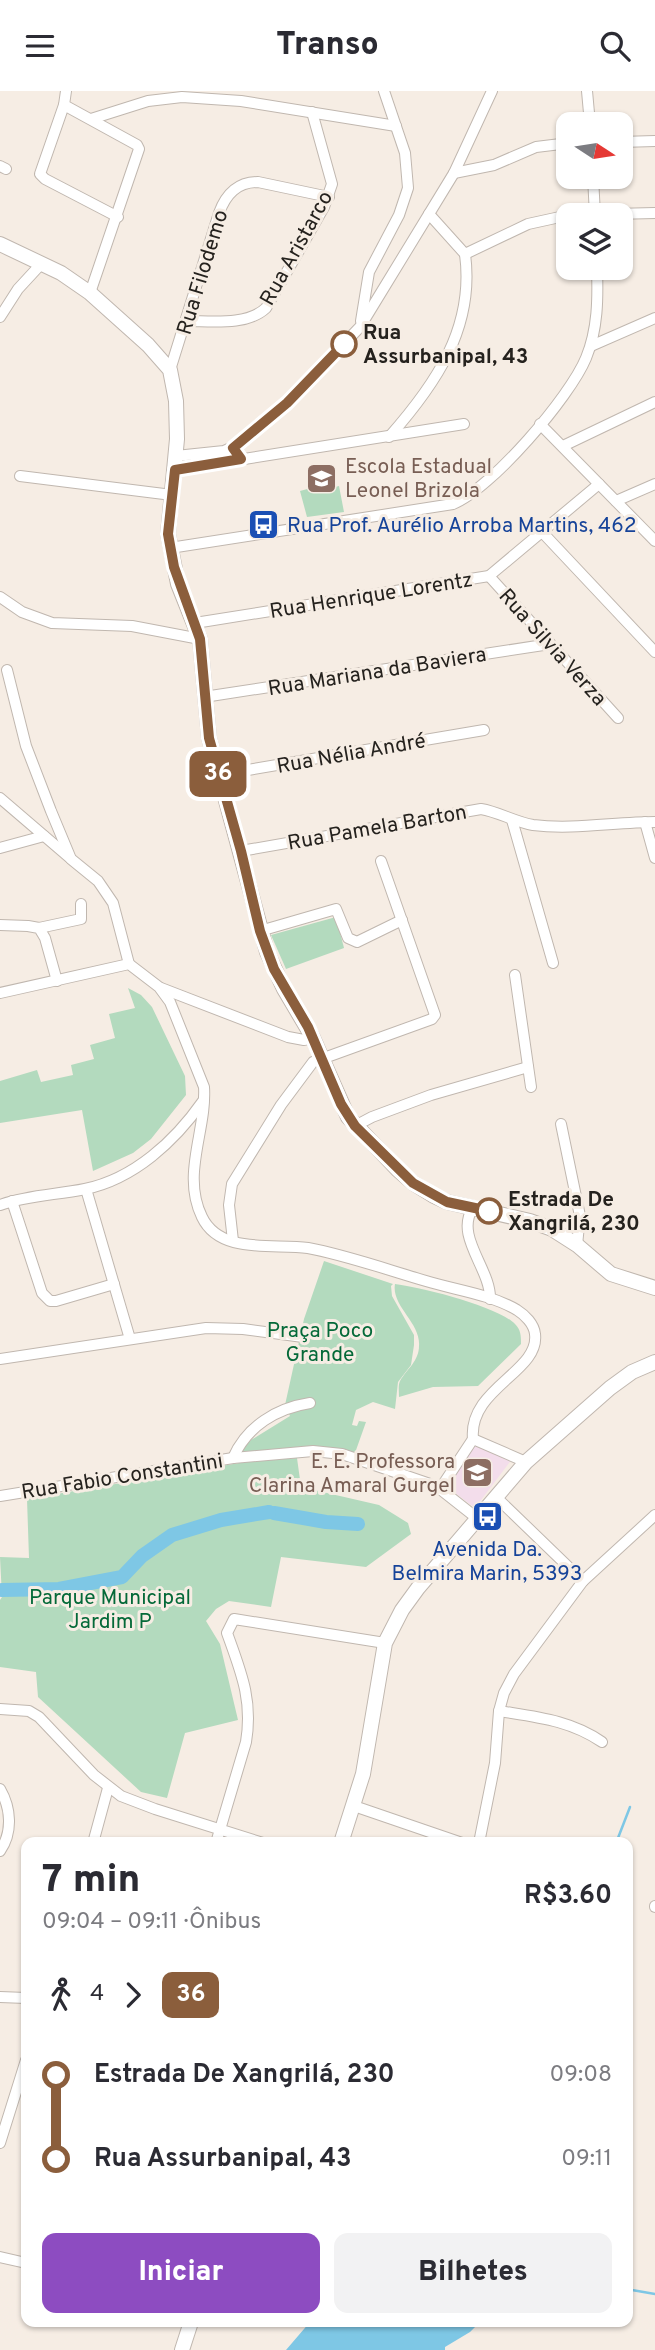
<!DOCTYPE html>
<html lang="pt">
<meta charset="utf-8">
<style>
:root{--surface:#fff;--page:#f2f2f3;--text:#2b2b33;--muted:#7c7c81;--accent:#8d4cc1}
body{margin:0;font-family:Overpass,sans-serif;background:var(--page);color:var(--text);height:100vh;display:flex;flex-direction:column;font-size:26px;white-space:nowrap}
*{box-sizing:border-box;margin:0}
p{font-size:23px;color:var(--muted)}
.icon{flex:none;width:38px;height:38px;fill:none;stroke:currentColor;stroke-width:2;stroke-linecap:round;stroke-linejoin:round}
.map{position:relative;flex:1;overflow:hidden}
.drawer{position:absolute;left:21px;top:1746px;width:612px;height:490px;display:flex;flex-direction:column;background:var(--surface);border-radius:14px;box-shadow:0 2px 5px #0004}
.drawer>*{flex:none}
.badge{padding:0 14px;border-radius:10px;font-size:24px;line-height:46px}
.needle{width:46px;rotate:102deg}
.tools{position:absolute;left:556px;top:21px;display:grid;gap:14px}
.tools a{display:grid;place-items:center;width:77px;height:77px;border-radius:14px;background:var(--surface);box-shadow:0 2px 5px #0004;font-size:35px}
.map>.badge{position:absolute;translate:-50% -50%;box-shadow:0 0 0 4px #fff}
.legs{display:flex;align-items:center;gap:10px;height:77px;padding:0 21px;font-size:23px}
.legs p{margin-inline-start:auto}
.head{display:flex;align-items:center;justify-content:space-between;height:119px;padding:0 21px}
h1{font-size:38px;font-weight:800;line-height:52px}
.action{display:flex;gap:14px;margin-top:auto;padding:14px 21px}
.action a{flex:1;height:80px;border-radius:14px;background:var(--accent);color:#fff;font-size:28px;font-weight:800;line-height:80px;text-align:center}
.action a+a{background:var(--page);color:var(--text)}
ul{padding:0 21px;list-style:none}
li{display:flex;align-items:center;gap:24px;height:84px;font-size:26px}
li i{display:grid;place-items:center;width:10px;height:100%;margin:0 9px;background:currentColor}
li i::after{content:'';width:18px;height:18px;margin:-9px;border:5px solid;border-radius:50%;background:var(--surface)}
li p{margin-inline-start:auto}
li:first-child i{background:linear-gradient(#0000 50%,currentColor 0)}
li:last-child i{background:linear-gradient(currentColor 50%,#0000 0)}
header{display:flex;justify-content:space-between;align-items:center;height:91px;padding:0 21px;background:var(--surface);font-size:32px;font-weight:800}
.map>svg:first-child{display:block}
.education{fill:#f3ddeb}
.green{fill:#b3dabe}
.water{fill:#7ec7e5}
.lines{fill:none;stroke-linecap:round;stroke-linejoin:round}
.stream{stroke:#7ec7e5;stroke-width:2.5}
.river{stroke:#7ec7e5;stroke-width:14}
.minor-casing{stroke:#c0b7af;stroke-width:12}
.major-casing{stroke:#c0b7af;stroke-width:16}
.minor{stroke:#fff;stroke-width:10}
.major{stroke:#fff;stroke-width:14}
.line-1-casing{stroke:#fff;stroke-width:16}
.line-1{stroke:#8b5e3c;stroke-width:10}
.stop-1-dot{fill:#fff;stroke:#8b5e3c;stroke-width:3.5}
.labels{text-anchor:middle;stroke-width:6;stroke-linejoin:round;paint-order:stroke}
.street-label{font-size:21px;fill:#25221e;stroke:#f6ede4}
.stop-label{font-size:21px;font-weight:bold;fill:#25221e;stroke:#f6ede4;text-anchor:start}
.education-label{font-size:21px;fill:#785e54;stroke:#f6ede4;text-anchor:start}
.transit-label{font-size:21px;fill:#164399;stroke:#f6ede4;text-anchor:start}
.park-label{font-size:21px;fill:#046938;stroke:#f6ede4}
</style>
<header><svg class="icon" aria-label="menu" viewBox="0 0 24 24"><path d="M4 6h16M4 12h16M4 18h16"/></svg>Transo<svg class="icon" aria-label="search" viewBox="0 0 24 24"><circle cx="10" cy="10" r="6"/><path d="M15 15l6 6"/></svg></header>
<div class="map">
<svg width="655" height="2259" viewBox="0 0 655 2259">
<rect width="100%" height="100%" fill="#f6ede4"/>
<!-- education -->
<path class="education" d="M474,1349L512,1368L475,1417L446,1395Z"/>
<!-- green -->
<g class="green">
<path d="M339,395L344,421L307,426L300,400L311,397L315,401Z"/>
<path d="M336,826L344,857L286,878L271,844Z"/>
<path d="M128,897L141,904L152,916L185,985L186,1004L151,1048L133,1062L93,1080L82,1019L0,1032V990L37,979L41,991L73,984L71,974L94,968L90,954L115,947L109,923L135,917Z"/>
<path d="M324,1170L393,1193L391,1195L392,1205L414,1244V1254L411,1274L398,1291L395,1318L373,1311L356,1319L352,1334L357,1335L359,1330L366,1331L355,1362L338,1358L243,1364L240,1359L251,1349L290,1325L285,1314L304,1228Z"/>
<path d="M395,1193C420,1196 497,1215 515,1233C521,1239 521,1245 521,1253L478,1295L433,1296L399,1306C399,1301 398,1294 400,1290C407,1278 419,1270 419,1255C421,1232 391,1215 395,1193Z"/>
<path d="M297,1367L301,1396L379,1414L408,1432L411,1443L366,1476L281,1466L271,1516L229,1510L216,1518L206,1530L220,1553L238,1629L185,1642L167,1707L141,1701L38,1606L36,1581L0,1576V1509L2,1506L0,1466L29,1467L27,1408L245,1371Z"/>
</g>
<!-- water -->
<path class="water" d="M310,2231H480L470,2241L445,2256V2259H286Z"/>
<g class="lines">
<!-- stream -->
<g class="stream">
<path d="M609,1752L618,1747L630,1716"/>
<path d="M628,2195L632,2199L655,2203"/>
</g>
<!-- river -->
<g class="river">
<path d="M274,1422L326,1431L358,1433"/>
<path d="M2,1499L59,1498L122,1486L142,1465L172,1444L221,1429L269,1421"/>
</g>
<defs>
<g id="minor">
<path d="M66,0L64,14L137,54L139,58L90,202"/>
<path d="M587,0L590,33"/>
<path d="M64,14L40,83L45,88L118,126"/>
<path d="M91,28L148,10L182,6L241,10L396,35"/>
<path d="M621,51L655,50"/>
<path d="M0,75L6,78"/>
<path d="M454,82L494,74L536,56L569,52"/>
<path d="M593,86L595,124"/>
<path d="M429,123L465,163L528,133L569,124"/>
<path d="M572,124L655,122"/>
<path d="M0,226L18,198L42,172"/>
<path d="M187,230C211,230 247,235 266,217L324,116L332,93L312,21"/>
<path d="M361,230L369,181L399,124L408,97L405,62L384,0"/>
<path d="M591,255L655,227"/>
<path d="M170,279L219,122C226,103 237,91 258,91L329,106"/>
<path d="M540,333L655,450"/>
<path d="M389,346C435,294 475,237 465,163"/>
<path d="M563,355L655,311"/>
<path d="M176,365L224,360L239,353L287,312L360,236L454,82L492,0"/>
<path d="M175,379L464,333"/>
<path d="M20,385L172,404"/>
<path d="M616,410L655,393"/>
<path d="M542,441L655,561"/>
<path d="M170,457L453,413C491,398 570,306 586,267C598,238 598,207 597,177"/>
<path d="M489,485L618,627"/>
<path d="M0,506L22,521L52,532L132,535L200,548"/>
<path d="M195,532L489,485L599,393"/>
<path d="M7,579L26,655L51,720L71,768L98,790L113,812L129,873"/>
<path d="M204,606L550,553"/>
<path d="M218,684L484,639"/>
<path d="M0,707L70,767"/>
<path d="M512,729L553,872"/>
<path d="M645,731L655,767"/>
<path d="M0,757L44,745"/>
<path d="M241,760L481,718C499,721 515,731 533,734C573,739 615,731 655,731"/>
<path d="M0,834L28,835L39,837L45,847L57,890"/>
<path d="M39,837L81,828V813"/>
<path d="M260,840L336,818L348,847L357,851L402,829"/>
<path d="M515,884L531,996"/>
<path d="M161,897L288,946L304,949L313,947"/>
<path d="M0,902L129,873L159,896L170,911L204,996C207,1039 181,1083 202,1126C220,1164 274,1152 308,1157C346,1164 388,1179 426,1190C455,1199 490,1203 517,1219C525,1224 534,1233 535,1243C540,1281 468,1297 473,1348"/>
<path d="M561,1033L580,1125L577,1154"/>
<path d="M355,1035L372,1026L431,1004L528,976"/>
<path d="M86,1098L130,1248"/>
<path d="M12,1110L42,1202L50,1210H56L114,1193"/>
<path d="M0,1114C28,1104 56,1104 85,1098C134,1088 175,1050 203,1010"/>
<path d="M473,1117C454,1145 491,1178 490,1208"/>
<path d="M233,1150L229,1114L232,1093L281,1014L313,971L432,928L435,924L381,770"/>
<path d="M0,1268L206,1237L243,1238L303,1246"/>
<path d="M233,1367C247,1335 277,1317 310,1312"/>
<path d="M440,1398L473,1348L526,1371"/>
<path d="M0,1405L233,1367L313,1360L342,1363L430,1393L440,1398L478,1428"/>
<path d="M496,1406L583,1490"/>
<path d="M0,1618L29,1620L39,1626L94,1684L121,1705L155,1718L263,1752"/>
<path d="M499,1620C536,1626 570,1629 602,1651"/>
<path d="M0,1698C11,1717 13,1741 0,1760"/>
<path d="M354,1715L462,1752"/>
<path d="M93,1752L108,1697"/>
<path d="M216,1752L246,1651C253,1609 241,1581 227,1542L234,1528L385,1552"/>
<path d="M479,1752L495,1672L499,1620L504,1602L514,1583L583,1490L655,1424"/>
<path d="M655,1815V1816"/>
<path d="M0,1906L26,1907"/>
<path d="M0,2052L26,1969"/>
<path d="M0,2166L26,2172"/>
</g>
<g id="major">
<path d="M0,153L61,182L90,202L148,254L170,279L176,310L177,348L168,443L178,493L200,548L209,647L267,861L284,898L313,947L348,1026L398,1079L413,1092L434,1105L447,1111L530,1130L552,1138L577,1154L611,1183L655,1197"/>
<path d="M341,1752L363,1683L385,1552L402,1519L418,1497L526,1371L610,1297L632,1281L655,1271"/>
<path d="M182,2259L191,2231"/>
</g>
</defs>
<!-- minor casing -->
<use href="#minor" class="minor-casing"/>
<!-- major casing -->
<use href="#major" class="major-casing"/>
<!-- minor -->
<use href="#minor" class="minor"/>
<!-- major -->
<use href="#major" class="major"/>
</g>
<g class="lines">
<defs>
<path id="line-1" d="M344,253L287,312L233,357L241,368L175,379L168,443L174,476L200,548L209,647L241,760L260,840L274,878L308,936L341,1013L355,1035L413,1092L447,1111L489,1120"/>
</defs>
<!-- line-1 casing -->
<use href="#line-1" class="line-1-casing"/>
<!-- line-1 -->
<use href="#line-1" class="line-1"/>
</g>
<!-- icons -->
<defs>
<symbol id="school-square" viewBox="-11 -11 22 22"><rect x="-9" y="-9" width="18" height="18" rx="4" fill="#8d6e63" stroke="#f6ede4"/><path d="M0-5L7-2L0 1L-7-2ZM-4 1L0 2.5L4 1V4Q0 6-4 4Z" fill="#fff"/></symbol>
<symbol id="bus-square" viewBox="-11 -11 22 22"><rect x="-9" y="-9" width="18" height="18" rx="4" fill="#1a4fb4" stroke="#f6ede4"/><path d="M-5-6H5V4H4V6H2V4H-2V6H-4V4H-5ZM-3.5-4V0h7V-4ZM-3.5 1.2v1.5H-2V1.2ZM2 1.2v1.5H3.5V1.2Z" fill="#fff"/></symbol>
</defs>
<g fill-rule="evenodd">
<use href="#school-square" x="304" y="370" width="35" height="35"/>
<use href="#bus-square" x="246" y="416" width="35" height="35"/>
<use href="#school-square" x="460" y="1364" width="35" height="35"/>
<use href="#bus-square" x="470" y="1408" width="35" height="35"/>
</g>
<!-- markers -->
<g class="stop-1-dot">
<circle cx="344" cy="253" r="12"/>
<circle cx="489" cy="1120" r="12"/>
</g>
<g class="labels">
<!-- street labels -->
<g class="street-label">
<text transform="translate(296 157) rotate(-61)" y="7">Rua Aristarco</text>
<text transform="translate(202 181) rotate(-73)" y="7">Rua Filodemo</text>
<text transform="translate(371 504) rotate(-9)" y="7">Rua Henrique Lorentz</text>
<text transform="translate(553 556) rotate(48)" y="7">Rua Silvia Verza</text>
<text transform="translate(377 580) rotate(-9)" y="7">Rua Mariana da Baviera</text>
<text transform="translate(351 662) rotate(-10)" y="7">Rua Nélia André</text>
<text transform="translate(377 736) rotate(-10)" y="7">Rua Pamela Barton</text>
<text transform="translate(122 1385) rotate(-9)" y="7">Rua Fabio Constantini</text>
</g>
<!-- stop labels -->
<g class="stop-label">
<text x="363" y="248">Rua<tspan x="363" dy="24">Assurbanipal, 43</tspan></text>
<text x="508" y="1115">Estrada De<tspan x="508" dy="24">Xangrilá, 230</tspan></text>
</g>
<!-- education labels -->
<g class="education-label">
<text x="345" y="382">Escola Estadual<tspan x="345" dy="24">Leonel Brizola</tspan></text>
<text x="455" y="1377" text-anchor="end">E. E. Professora<tspan x="455" dy="24">Clarina Amaral Gurgel</tspan></text>
</g>
<!-- transit labels -->
<g class="transit-label">
<text x="287" y="441">Rua Prof. Aurélio Arroba Martins, 462</text>
<text x="487" y="1465" text-anchor="middle">Avenida Da.<tspan x="487" dy="24">Belmira Marin, 5393</tspan></text>
</g>
<!-- park labels -->
<g class="park-label">
<text x="320" y="1246">Praça Poco<tspan x="320" dy="24">Grande</tspan></text>
<text x="110" y="1513">Parque Municipal<tspan x="110" dy="24">Jardim P</tspan></text>
</g>
</g>
</svg>
<div class="tools">
<a><svg class="needle" viewBox="-14 -14 28 28"><path d="M0-13l5 13h-10z" fill="#e53935"/><path d="M0 13l5-13h-10z" fill="#7c7c81"/></svg></a>
<a><svg class="icon" aria-label="layers" viewBox="0 0 24 24"><path d="M12 4l9 5-9 5-9-5zM3 14l9 5 9-5"/></svg></a>
</div>
<b class="badge" style="left:218px;top:683px;background:#8b5e3c;color:#fff">36</b>
<section class="drawer">
<div class="head"><div><h1>7 min</h1><p>09:04 – 09:11 · Ônibus</p></div><b>R$3.60</b></div>
<div class="legs"><svg class="icon" aria-label="walk" viewBox="0 0 24 24"><circle cx="13" cy="4" r="2"/><path d="M13 8l-2 6 4 7M11 14l-3 7M7 12l3-4h3l4 4"/></svg>4<svg class="icon" aria-label="forward" viewBox="0 0 24 24"><path d="M9 5l7 7-7 7"/></svg><b class="badge" style="background:#8b5e3c;color:#fff">36</b></div>
<ul>
<li><i style="color:#8b5e3c"></i><b>Estrada De Xangrilá, 230</b><p>09:08</p></li>
<li><i style="color:#8b5e3c"></i><b>Rua Assurbanipal, 43</b><p>09:11</p></li>
</ul>
<div class="action"><a>Iniciar</a><a>Bilhetes</a></div>
</section>
</div>
